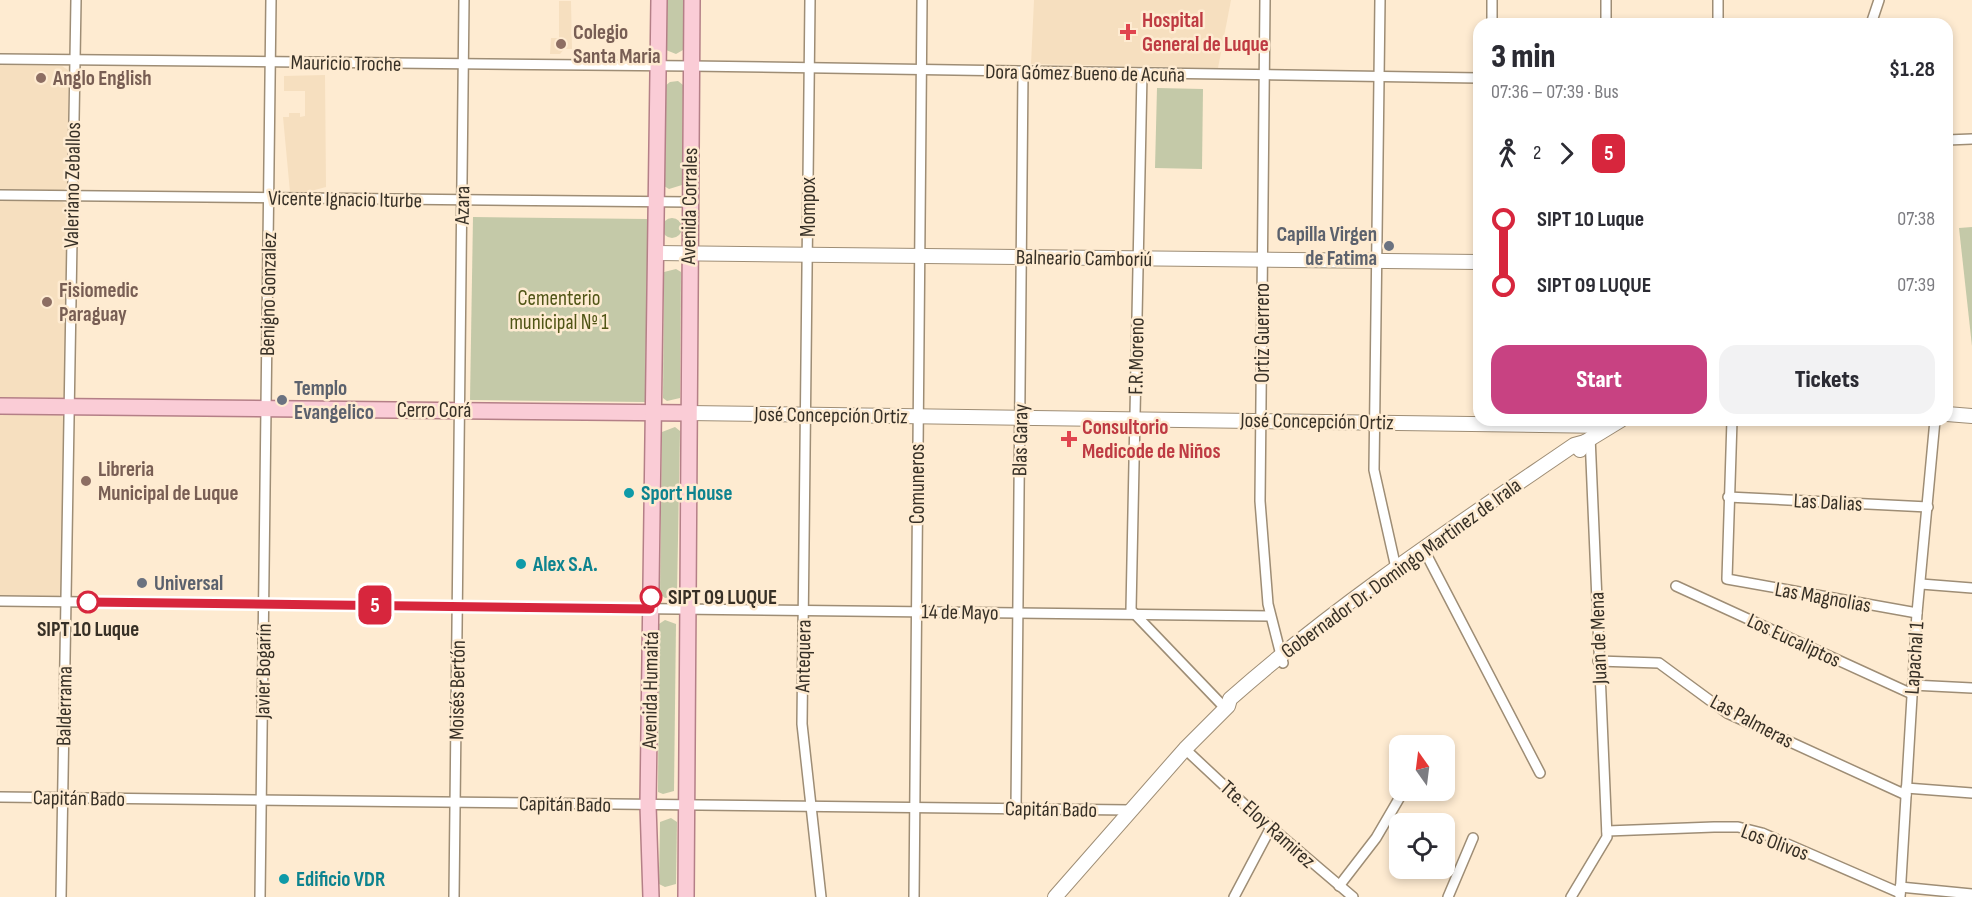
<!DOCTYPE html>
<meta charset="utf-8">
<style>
:root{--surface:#fff;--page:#f2f2f3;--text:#2b2b33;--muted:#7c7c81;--accent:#c84282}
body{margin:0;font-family:"Sofia Sans Condensed",sans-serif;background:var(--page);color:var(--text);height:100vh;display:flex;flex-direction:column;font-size:22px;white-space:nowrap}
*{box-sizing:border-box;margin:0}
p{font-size:20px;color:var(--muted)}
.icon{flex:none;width:33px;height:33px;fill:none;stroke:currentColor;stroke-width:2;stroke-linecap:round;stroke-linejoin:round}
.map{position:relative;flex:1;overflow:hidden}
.panel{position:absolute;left:1473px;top:18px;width:480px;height:408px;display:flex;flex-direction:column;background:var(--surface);border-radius:18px;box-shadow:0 3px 9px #0003}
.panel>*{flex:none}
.badge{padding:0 12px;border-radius:9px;font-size:21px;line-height:39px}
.needle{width:39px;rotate:346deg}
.controls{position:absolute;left:1389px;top:735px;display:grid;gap:12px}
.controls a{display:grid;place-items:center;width:66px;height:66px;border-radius:12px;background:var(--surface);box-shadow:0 3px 9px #0003;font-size:30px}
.map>.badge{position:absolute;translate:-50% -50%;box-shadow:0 0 0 3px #fff}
.legs{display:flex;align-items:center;gap:9px;height:66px;padding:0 18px;font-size:20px}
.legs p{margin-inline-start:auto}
.head{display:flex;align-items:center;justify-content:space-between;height:102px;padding:0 18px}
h1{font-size:33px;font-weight:800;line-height:45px}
.action{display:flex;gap:12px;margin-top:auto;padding:12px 18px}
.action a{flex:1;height:69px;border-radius:18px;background:var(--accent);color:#fff;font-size:24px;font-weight:800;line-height:69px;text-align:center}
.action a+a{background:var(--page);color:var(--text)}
ul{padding:0 18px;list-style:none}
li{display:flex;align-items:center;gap:21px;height:66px;font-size:22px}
li i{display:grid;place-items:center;width:9px;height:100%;margin:0 8px;background:currentColor}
li i::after{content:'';width:15px;height:15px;margin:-8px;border:4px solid;border-radius:50%;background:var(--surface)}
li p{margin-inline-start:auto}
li:first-child i{background:linear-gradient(#0000 50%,currentColor 0)}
li:last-child i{background:linear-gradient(currentColor 50%,#0000 0)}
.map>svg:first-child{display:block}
.built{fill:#f6dfbf}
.green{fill:#c4c9a8}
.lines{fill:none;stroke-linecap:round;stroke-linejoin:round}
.street-casing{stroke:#9e8d75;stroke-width:12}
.secondary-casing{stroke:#9e8d75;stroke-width:16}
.primary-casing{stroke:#b47f87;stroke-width:18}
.street{stroke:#fff;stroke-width:9}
.secondary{stroke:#fff;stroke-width:14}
.primary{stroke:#faccd6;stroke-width:15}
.line-1-casing{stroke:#fff;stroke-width:14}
.line-1{stroke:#d7263d;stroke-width:9}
.health-dot{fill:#e0444e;stroke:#feebd1;stroke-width:2}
.education-dot{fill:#8d6e63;stroke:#feebd1;stroke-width:2}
.worship-dot{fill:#6b7280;stroke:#feebd1;stroke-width:2}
.culture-dot{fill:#0f9aa8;stroke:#feebd1;stroke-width:2}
.stop-1-dot{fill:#fff;stroke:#d7263d;stroke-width:3}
.labels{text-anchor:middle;stroke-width:5;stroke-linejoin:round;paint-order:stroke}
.health-label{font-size:21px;font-weight:bold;fill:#be3a42;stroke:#feebd1;text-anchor:start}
.education-label{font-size:21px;font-weight:bold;fill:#785e54;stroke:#feebd1;text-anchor:start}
.street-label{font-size:21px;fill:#373026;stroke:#feebd1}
.worship-label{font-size:21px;font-weight:bold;fill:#5b616d;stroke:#feebd1;text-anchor:start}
.park-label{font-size:21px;fill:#505516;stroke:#feebd1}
.culture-label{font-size:21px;font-weight:bold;fill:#0d838f;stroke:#feebd1;text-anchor:start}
.stop-label{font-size:21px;font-weight:bold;fill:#373026;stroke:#feebd1;text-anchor:start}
</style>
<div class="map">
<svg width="1972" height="897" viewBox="0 0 1972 897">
<rect width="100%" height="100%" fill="#feebd1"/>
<!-- built -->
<g class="built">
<path d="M1034,0H1231L1218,68L1031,64Z"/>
<path d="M559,1H571L572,49H564L560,54H550L551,38H559Z"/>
<path d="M0,65L62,66L68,70V185L64,190H0Z"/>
<path d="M325,75L326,187L307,192H290L283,117H289V113H300V117L305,116V91H284V76Z"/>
<path d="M0,200L61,201L67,205L65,395L62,401L0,400Z"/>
<path d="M0,411L63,414L62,591L59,596L0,595Z"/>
</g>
<!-- green -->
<g class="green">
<path d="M667,0H684L683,50L676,54L666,50Z"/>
<path d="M678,81L683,85L682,185L669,189L664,186L665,86L670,82Z"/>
<path d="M1157,88L1203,89L1202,169L1155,168Z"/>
<path d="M473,217L648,219L645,402L470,400Z"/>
<circle cx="672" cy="228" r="10"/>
<path d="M1972,227V346L1959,228Z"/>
<path d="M676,269L681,272L680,398L667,401L663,398L664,272Z"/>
<path d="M675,427L680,431L677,594L674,597L665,598L660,594L662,432Z"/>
<path d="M665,620L676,624L674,791L663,794L658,792L659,624Z"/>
<path d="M671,818L677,822L676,884L665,887L659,884L660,822Z"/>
</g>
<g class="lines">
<defs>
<g id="street">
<path d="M810,0L802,724L821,897"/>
<path d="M1265,0L1260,501L1268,604L1283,663"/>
<path d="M1380,0L1374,470L1396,568"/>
<path d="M1606,0V24"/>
<path d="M1718,0V24"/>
<path d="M1492,24V0"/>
<path d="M1871,24L1879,0"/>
<path d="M0,59L691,66L1479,78"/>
<path d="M1142,73L1131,610L1225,708"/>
<path d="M1947,140L1972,139"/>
<path d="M0,195L689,202"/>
<path d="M1732,420L1727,579L1917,613"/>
<path d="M1728,497L1928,507"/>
<path d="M1423,548L1540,773"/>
<path d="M1921,584L1972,588"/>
<path d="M1676,586L1912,694"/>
<path d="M0,601L1270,616"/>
<path d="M1598,661L1659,663L1727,713L1906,795"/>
<path d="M1912,685L1972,688"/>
<path d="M1185,749L1246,806L1353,897"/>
<path d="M1906,788L1972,793"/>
<path d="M0,797L1130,810"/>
<path d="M1016,809L1023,72"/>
<path d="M1607,831L1714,827H1738L1762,833L1900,893"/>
<path d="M1339,886L1376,838L1404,790"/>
<path d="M1900,887L1972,894"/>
<path d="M61,897L76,0"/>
<path d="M260,897L271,0"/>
<path d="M454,897L464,0"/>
<path d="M914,897L922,0"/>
<path d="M1234,897L1271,827"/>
<path d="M1448,897L1473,838"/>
<path d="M1571,897L1607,837L1590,436"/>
<path d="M1900,897L1917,613L1935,420"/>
</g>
<g id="secondary">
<path d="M657,253L1479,262"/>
<path d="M688,413L1608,426"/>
<path d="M1947,414L1972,416"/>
<path d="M1580,450L1585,442L1621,420"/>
<path d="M1055,897L1185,749L1228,706L1230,699C1337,604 1457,525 1574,445L1585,442"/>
</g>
<g id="primary">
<path d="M0,406L688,413"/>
<path d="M651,897L648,805L659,0"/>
<path d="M686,897L692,0"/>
</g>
</defs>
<!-- street casing -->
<use href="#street" class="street-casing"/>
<!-- secondary casing -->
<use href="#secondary" class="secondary-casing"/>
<!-- primary casing -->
<use href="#primary" class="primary-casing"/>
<!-- street -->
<use href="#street" class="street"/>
<!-- secondary -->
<use href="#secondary" class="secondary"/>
<!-- primary -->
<use href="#primary" class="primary"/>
</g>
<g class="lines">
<defs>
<path id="line-1" d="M88,602L650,609L651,597"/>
</defs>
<!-- line-1 casing -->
<use href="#line-1" class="line-1-casing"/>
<!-- line-1 -->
<use href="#line-1" class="line-1"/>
</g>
<!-- markers -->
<g class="health-dot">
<path d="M1125 23h6v6h6v6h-6v6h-6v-6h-6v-6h6z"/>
<path d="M1066 430h6v6h6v6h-6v6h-6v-6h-6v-6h6z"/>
</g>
<g class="education-dot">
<circle cx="561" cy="44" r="6"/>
<circle cx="41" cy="78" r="6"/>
<circle cx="47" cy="302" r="6"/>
<circle cx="86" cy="481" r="6"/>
</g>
<g class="worship-dot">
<circle cx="1389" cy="246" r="6"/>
<circle cx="282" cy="400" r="6"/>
<circle cx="142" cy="583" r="6"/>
</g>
<g class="culture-dot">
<circle cx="629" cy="493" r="6"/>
<circle cx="521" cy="564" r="6"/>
<circle cx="284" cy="879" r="6"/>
</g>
<g class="stop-1-dot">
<circle cx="651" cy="597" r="10"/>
<circle cx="88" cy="602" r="10"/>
</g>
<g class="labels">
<!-- health labels -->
<g class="health-label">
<text x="1142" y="27">Hospital<tspan x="1142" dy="24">General de Luque</tspan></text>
<text x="1082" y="434">Consultorio<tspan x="1082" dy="24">Medicode de Niños</tspan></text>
</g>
<!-- education labels -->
<g class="education-label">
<text x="573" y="39">Colegio<tspan x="573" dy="24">Santa Maria</tspan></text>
<text x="53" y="85">Anglo English</text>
<text x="59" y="297">Fisiomedic<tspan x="59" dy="24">Paraguay</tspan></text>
<text x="98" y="476">Libreria<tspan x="98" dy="24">Municipal de Luque</tspan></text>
</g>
<!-- street labels -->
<g class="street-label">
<text transform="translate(346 63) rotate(1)" y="7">Mauricio Troche</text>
<text transform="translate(1085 73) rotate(1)" y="7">Dora Gómez Bueno de Acuña</text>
<text transform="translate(72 185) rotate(-89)" y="7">Valeriano Zeballos</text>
<text transform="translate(345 199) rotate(1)" y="7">Vicente Ignacio Iturbe</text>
<text transform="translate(462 205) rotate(-89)" y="7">Azara</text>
<text transform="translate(689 206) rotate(-89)" y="7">Avenida Corrales</text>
<text transform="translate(808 207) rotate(-90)" y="7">Mompox</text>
<text transform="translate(1084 258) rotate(1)" y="7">Balneario Camboriú</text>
<text transform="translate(268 294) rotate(-89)" y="7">Benigno Gonzalez</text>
<text transform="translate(1262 333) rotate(-90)" y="7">Ortiz Guerrero</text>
<text transform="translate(1136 356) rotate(-89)" y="7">F.R.Moreno</text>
<text x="434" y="417">Cerro Corá</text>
<text transform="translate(831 415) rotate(1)" y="7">José Concepción Ortiz</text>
<text transform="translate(1317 421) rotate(1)" y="7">José Concepción Ortiz</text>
<text transform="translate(1020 440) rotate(-89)" y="7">Blas Garay</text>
<text transform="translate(917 484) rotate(-90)" y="7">Comuneros</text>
<text transform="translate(1828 502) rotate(3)" y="7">Las Dalias</text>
<text transform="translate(1401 568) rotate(-36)" y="7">Gobernador Dr. Domingo Martinez de Irala</text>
<text transform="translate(1823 597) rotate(10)" y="7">Las Magnolias</text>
<text transform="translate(960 612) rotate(1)" y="7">14 de Mayo</text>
<text transform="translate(1598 638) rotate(-92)" y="7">Juan de Mena</text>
<text transform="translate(1794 640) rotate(25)" y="7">Los Eucaliptos</text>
<text transform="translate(803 656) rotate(-89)" y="7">Antequera</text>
<text transform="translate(1914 658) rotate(-86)" y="7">Lapachal 1</text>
<text transform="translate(263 671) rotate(-89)" y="7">Javier Bogarín</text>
<text transform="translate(457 690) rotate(-89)" y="7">Moisés Bertón</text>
<text transform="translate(650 690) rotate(-89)" y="7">Avenida Humaitá</text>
<text transform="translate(64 706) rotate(-89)" y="7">Balderrama</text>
<text transform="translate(1752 721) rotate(28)" y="7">Las Palmeras</text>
<text transform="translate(79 798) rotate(1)" y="7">Capitán Bado</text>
<text transform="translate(565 804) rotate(1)" y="7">Capitán Bado</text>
<text transform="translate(1051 809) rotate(1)" y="7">Capitán Bado</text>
<text transform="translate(1268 824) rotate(42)" y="7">Tte. Eloy Ramirez</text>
<text transform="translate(1775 842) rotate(20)" y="7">Los Olivos</text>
</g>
<!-- worship labels -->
<g class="worship-label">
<text x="1377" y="241" text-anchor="end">Capilla Virgen<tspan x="1377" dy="24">de Fatima</tspan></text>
<text x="294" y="395">Templo<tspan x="294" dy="24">Evangelico</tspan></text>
<text x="154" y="590">Universal</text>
</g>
<!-- park labels -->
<g class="park-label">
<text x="559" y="305">Cementerio<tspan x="559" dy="24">municipal Nº 1</tspan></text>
</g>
<!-- culture labels -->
<g class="culture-label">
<text x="641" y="500">Sport House</text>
<text x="533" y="571">Alex S.A.</text>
<text x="296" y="886">Edificio VDR</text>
</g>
<!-- stop labels -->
<g class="stop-label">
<text x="668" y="604">SIPT 09 LUQUE</text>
<text x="88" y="636" text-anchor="middle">SIPT 10 Luque</text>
</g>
</g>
</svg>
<div class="controls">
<a><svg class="needle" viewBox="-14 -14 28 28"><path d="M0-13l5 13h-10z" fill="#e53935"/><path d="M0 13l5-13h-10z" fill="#7c7c81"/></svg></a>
<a><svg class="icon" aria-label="locate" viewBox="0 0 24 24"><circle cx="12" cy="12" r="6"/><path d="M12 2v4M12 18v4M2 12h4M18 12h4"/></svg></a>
</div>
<b class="badge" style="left:375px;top:605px;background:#d7263d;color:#fff">5</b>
<section class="panel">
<div class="head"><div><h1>3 min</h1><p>07:36 – 07:39 · Bus</p></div><b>$1.28</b></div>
<div class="legs"><svg class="icon" aria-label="walk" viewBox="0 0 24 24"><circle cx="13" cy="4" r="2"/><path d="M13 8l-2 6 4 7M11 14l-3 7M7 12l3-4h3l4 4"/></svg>2<svg class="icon" aria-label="forward" viewBox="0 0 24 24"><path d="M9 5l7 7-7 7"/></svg><b class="badge" style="background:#d7263d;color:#fff">5</b></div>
<ul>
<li><i style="color:#d7263d"></i><b>SIPT 10 Luque</b><p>07:38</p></li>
<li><i style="color:#d7263d"></i><b>SIPT 09 LUQUE</b><p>07:39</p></li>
</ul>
<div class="action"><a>Start</a><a>Tickets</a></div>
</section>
</div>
